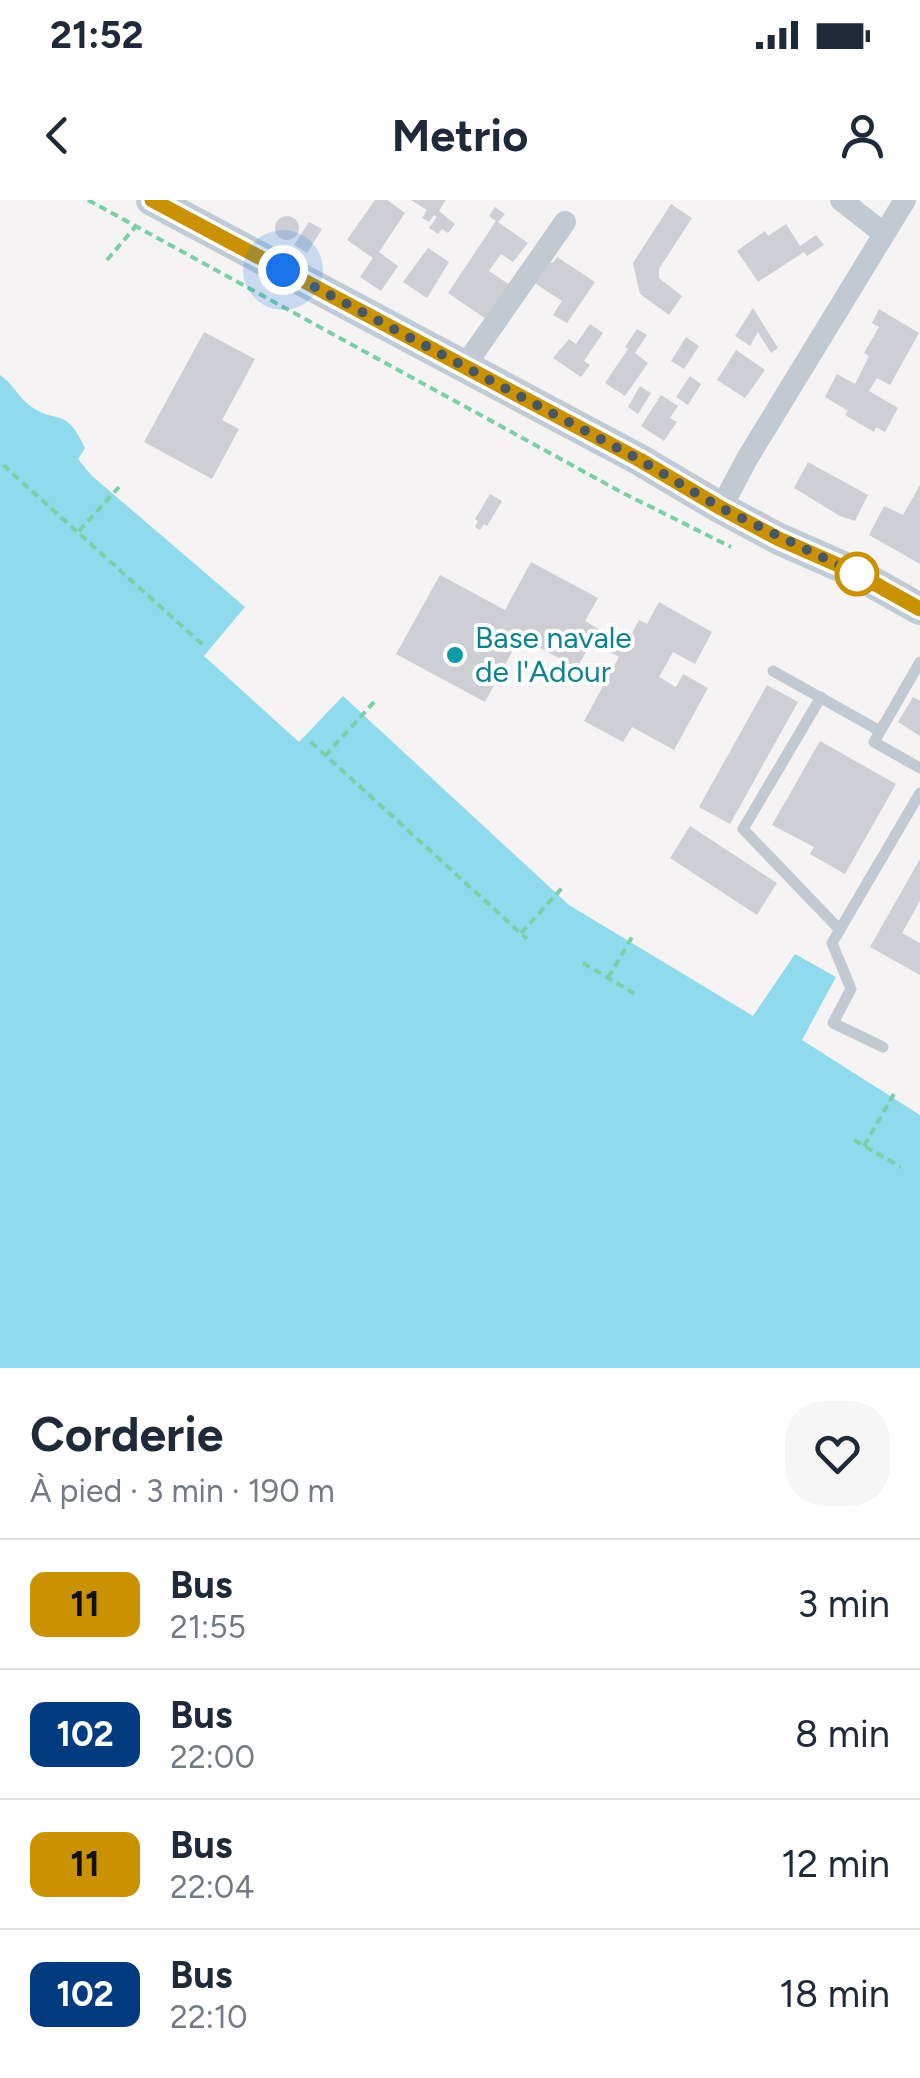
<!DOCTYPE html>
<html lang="fr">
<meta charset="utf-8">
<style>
:root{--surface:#fff;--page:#f6f6f7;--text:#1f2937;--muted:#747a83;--line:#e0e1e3}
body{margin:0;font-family:Figtree,sans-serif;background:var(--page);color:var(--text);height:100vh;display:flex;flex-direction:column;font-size:38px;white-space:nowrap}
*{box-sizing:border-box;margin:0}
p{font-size:32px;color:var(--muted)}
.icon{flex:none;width:55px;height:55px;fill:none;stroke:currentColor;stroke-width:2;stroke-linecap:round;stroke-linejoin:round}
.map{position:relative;height:1168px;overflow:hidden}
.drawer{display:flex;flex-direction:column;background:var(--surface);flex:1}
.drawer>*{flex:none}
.badge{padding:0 20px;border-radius:15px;font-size:35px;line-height:65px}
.you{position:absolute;width:50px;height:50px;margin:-25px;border:8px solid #fff;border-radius:50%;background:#1a73e8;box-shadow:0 0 0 15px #1a73e833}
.map>.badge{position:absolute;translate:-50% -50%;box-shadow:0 0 0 5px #fff}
.round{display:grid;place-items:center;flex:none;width:105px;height:105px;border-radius:40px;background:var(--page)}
.overview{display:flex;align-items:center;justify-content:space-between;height:170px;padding:0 30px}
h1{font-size:48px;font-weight:700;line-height:75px}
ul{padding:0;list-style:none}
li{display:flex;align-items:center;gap:30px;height:130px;padding:0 30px;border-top:2px solid var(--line)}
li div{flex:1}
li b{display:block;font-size:38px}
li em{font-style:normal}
li .badge{min-width:110px;font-weight:700;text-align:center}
.status{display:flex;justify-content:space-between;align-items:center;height:70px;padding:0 50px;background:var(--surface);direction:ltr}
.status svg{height:28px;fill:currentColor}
header{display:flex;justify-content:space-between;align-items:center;height:130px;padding:0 30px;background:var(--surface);font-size:45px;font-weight:700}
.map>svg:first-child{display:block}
.water{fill:#90daee}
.building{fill:#cdcfd5}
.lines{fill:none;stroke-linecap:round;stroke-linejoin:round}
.path{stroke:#7ad0a6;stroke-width:4;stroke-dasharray:8 5;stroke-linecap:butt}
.lane{stroke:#c1cad2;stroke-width:11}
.street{stroke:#c1cad2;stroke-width:22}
.secondary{stroke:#c1cbd6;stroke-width:32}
.line-casing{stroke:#fff;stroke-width:22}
.line{stroke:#ca9200;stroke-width:15}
.walk{stroke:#4a5661;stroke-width:10;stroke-dasharray:0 18}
.stop-dot{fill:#fff;stroke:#ca9200;stroke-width:5}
.culture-dot{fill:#0f9aa8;stroke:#fff;stroke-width:4}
.labels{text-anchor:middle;stroke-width:8;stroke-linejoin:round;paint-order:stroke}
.culture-label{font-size:30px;fill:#0d838f;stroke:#fff;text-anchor:start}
</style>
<div class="status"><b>21:52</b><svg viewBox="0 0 49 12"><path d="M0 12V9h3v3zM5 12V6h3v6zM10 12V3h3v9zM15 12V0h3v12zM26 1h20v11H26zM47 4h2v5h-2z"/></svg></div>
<header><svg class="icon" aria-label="back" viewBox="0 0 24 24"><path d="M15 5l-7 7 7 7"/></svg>Metrio<svg class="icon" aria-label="person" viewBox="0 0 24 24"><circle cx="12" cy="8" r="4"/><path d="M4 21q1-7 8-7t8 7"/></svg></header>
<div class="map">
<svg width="920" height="1168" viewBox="0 0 920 1168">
<rect width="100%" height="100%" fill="#f5f3f3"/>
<!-- water -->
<path class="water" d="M0,175C12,183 18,196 29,205C56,226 65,204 85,248L78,259L91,275L245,407L204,456L299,542L343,496L569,705L753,816L795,754L836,777L802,840L920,915V1168H0Z"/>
<!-- building -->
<g class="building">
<path d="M375,0H387L405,13L379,52L398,66L381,91L360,77L373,58L347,40Z"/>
<path d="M411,0H446L439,11L455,24L448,33L442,29L438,34L429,28L437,17L434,15L429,22L422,18L427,10Z"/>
<path d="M671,4L692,18L659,69V78L682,96L669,115L640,94L633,63Z"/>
<path d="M495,7L505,14L498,22L528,43L513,62L501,54L489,71L510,85L486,119L448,93L496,21L489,16Z"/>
<circle cx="287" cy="28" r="12"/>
<path d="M309,22L322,29L307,53L294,45Z"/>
<path d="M786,24L800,46L816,35L824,45L807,56L804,52L758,82L737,51L765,31L768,36Z"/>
<path d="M428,48L449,62L427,98L403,82Z"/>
<path d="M557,57L595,82L567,123L553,115L562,101L530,80L540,64L554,62Z"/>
<path d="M753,108L778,148L771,153L758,132L750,146L735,136Z"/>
<path d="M879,109L919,133L890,185L877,178L869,191L898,208L885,232L876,227L874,232L855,221L845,215L848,211L825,197L837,174L855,184L869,156L864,153L879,127L872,123Z"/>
<path d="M590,124L603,133L584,161L590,165L581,177L553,158L569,139L576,144Z"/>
<path d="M637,129L647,135L635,153L648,163L625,196L605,183L628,149L625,147Z"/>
<path d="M204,132L255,159L222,220L239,229L212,279L144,242Z"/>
<path d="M686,137L699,146L684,169L671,161Z"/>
<path d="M736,150L765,170L745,198L717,180Z"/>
<path d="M690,176L701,184L688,205L676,197Z"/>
<path d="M640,186L651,193L638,214L628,207Z"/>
<path d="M661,195L678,206L670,218L677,222L664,241L641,226Z"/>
<path d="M808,262L868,295L855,321L840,316L794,288Z"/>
<path d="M920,285V364L869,335L884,306L903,315Z"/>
<path d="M490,294L502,301L487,326L484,324L480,330L475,327L478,321L475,319Z"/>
<path d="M531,362L598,398L585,421L626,445L639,420L647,424L659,402L712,432L695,464L673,452L659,477L676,487L683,474L708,488L674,550L632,527L623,542L584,521L619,457L592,441L577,468L520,437L485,502L396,454L440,375L505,410Z"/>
<path d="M767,485L798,502L730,624L699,607Z"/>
<path d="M913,497L920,501V536L898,522Z"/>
<path d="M820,541L896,584L845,674L810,654L814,647L772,625Z"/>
<path d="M690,626L777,683L757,715L670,658Z"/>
<path d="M920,659V701L902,733L920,743V775L870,747Z"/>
</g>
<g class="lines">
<!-- path -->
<g class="path">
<path d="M88,0L621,292L731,347"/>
<path d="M107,60L136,26"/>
<path d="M3,265L203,445"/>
<path d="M79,331L119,287"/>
<path d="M311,542L527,739"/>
<path d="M325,556L374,502"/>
<path d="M521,733L562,688"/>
<path d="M583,763L635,794"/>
<path d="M608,778L632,737"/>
<path d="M854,940L901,967"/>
<path d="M864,946L895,892"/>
</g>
<!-- lane -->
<g class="lane">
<path d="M920,462L874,542L920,568"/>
<path d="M773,471L880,531"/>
<path d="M821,497L743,629L840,730"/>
<path d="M883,847L833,823L851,789L832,743L920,593"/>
</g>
<!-- street -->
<g class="street">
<path d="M841,0L883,33"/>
<path d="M464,167L565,22"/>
<path d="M721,308L748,257L905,0"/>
</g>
<!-- secondary -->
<path class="secondary" d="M152,0L640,260L721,308L779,339L854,372L920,409"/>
</g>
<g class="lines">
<defs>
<path id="line" d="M152,0L640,260L721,308L779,339L854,372L920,409"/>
</defs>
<!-- line casing -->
<use href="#line" class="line-casing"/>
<!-- line -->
<use href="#line" class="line"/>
<!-- walk -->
<path class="walk" d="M283,70L640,260L721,308L857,374"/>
</g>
<!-- markers -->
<circle class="stop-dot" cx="857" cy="374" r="20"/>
<circle class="culture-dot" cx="455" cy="455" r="10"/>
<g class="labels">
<!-- culture labels -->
<g class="culture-label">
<text x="475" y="448">Base navale<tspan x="475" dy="34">de l'Adour</tspan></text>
</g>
</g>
</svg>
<div class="you" style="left:283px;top:70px"></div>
</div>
<section class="drawer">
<div class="overview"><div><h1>Corderie</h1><p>À pied · 3 min · 190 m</p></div><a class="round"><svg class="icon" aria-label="heart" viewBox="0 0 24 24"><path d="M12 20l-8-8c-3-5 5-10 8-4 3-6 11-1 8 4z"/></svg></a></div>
<ul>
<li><span class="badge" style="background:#ca9200;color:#111">11</span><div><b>Bus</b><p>21:55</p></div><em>3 min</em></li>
<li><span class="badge" style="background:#003b80;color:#fff">102</span><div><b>Bus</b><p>22:00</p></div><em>8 min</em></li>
<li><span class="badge" style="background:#ca9200;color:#111">11</span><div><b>Bus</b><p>22:04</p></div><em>12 min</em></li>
<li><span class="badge" style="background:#003b80;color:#fff">102</span><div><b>Bus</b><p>22:10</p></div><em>18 min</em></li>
</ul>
</section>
